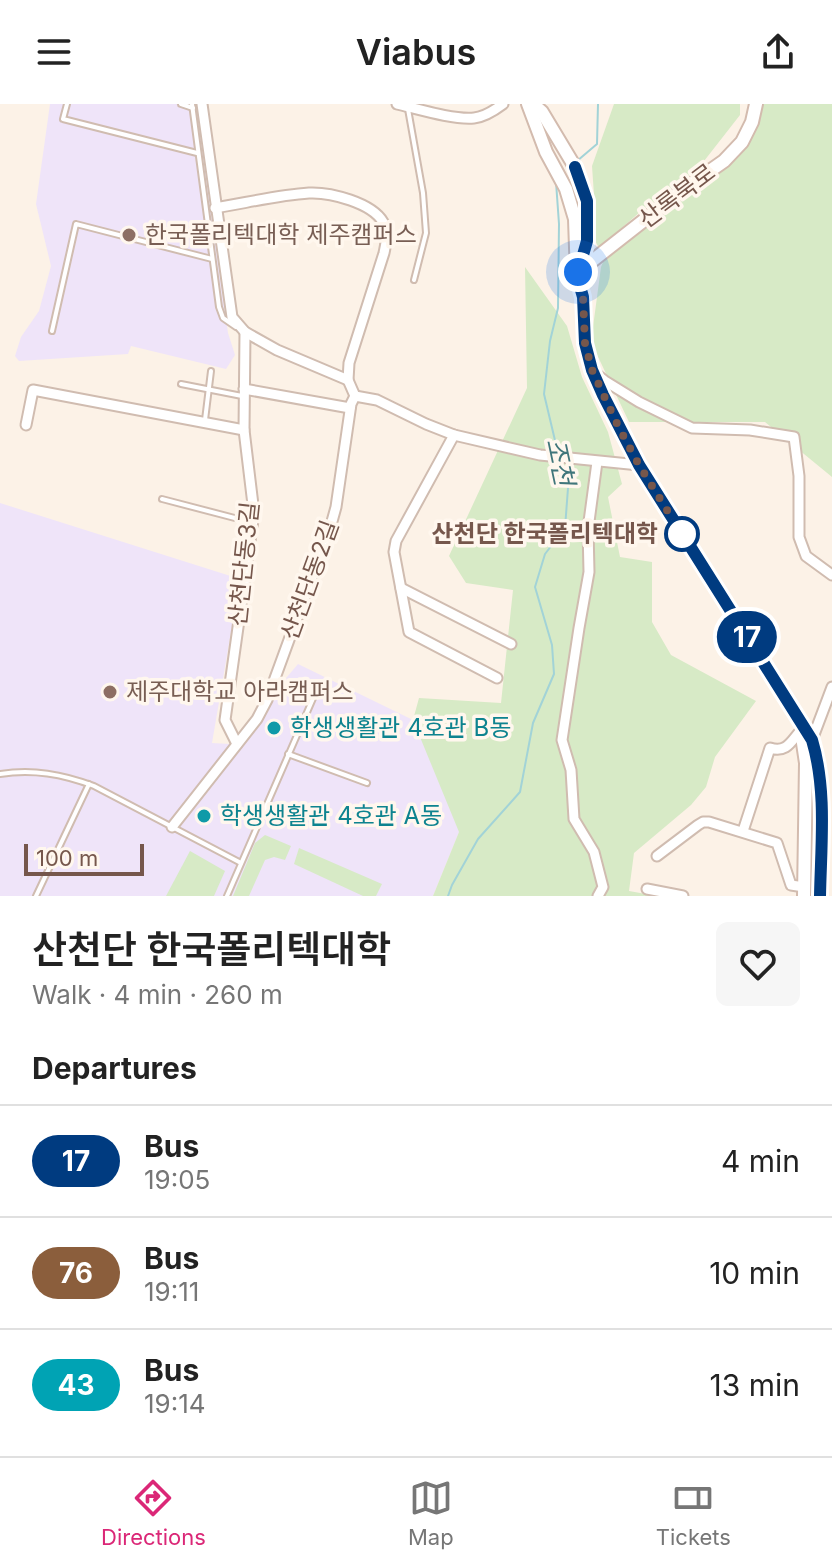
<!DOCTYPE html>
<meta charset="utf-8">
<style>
:root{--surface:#fff;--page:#f6f6f6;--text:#222;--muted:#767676;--line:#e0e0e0;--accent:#db2777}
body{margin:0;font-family:Inter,"Noto Sans KR",sans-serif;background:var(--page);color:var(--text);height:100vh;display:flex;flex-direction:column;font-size:30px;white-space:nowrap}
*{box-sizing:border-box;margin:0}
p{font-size:26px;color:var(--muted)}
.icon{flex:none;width:44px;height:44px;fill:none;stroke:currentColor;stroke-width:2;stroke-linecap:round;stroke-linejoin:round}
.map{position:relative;height:792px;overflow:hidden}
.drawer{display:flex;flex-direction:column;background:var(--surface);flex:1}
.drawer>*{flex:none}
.badge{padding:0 16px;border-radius:26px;font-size:28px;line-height:52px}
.scale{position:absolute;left:24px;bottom:20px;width:120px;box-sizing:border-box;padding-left:8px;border:4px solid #76574c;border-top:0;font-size:22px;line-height:28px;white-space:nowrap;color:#76574c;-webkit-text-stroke:6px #fff7ee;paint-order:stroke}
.you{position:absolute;width:40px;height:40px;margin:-20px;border:6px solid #fff;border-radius:50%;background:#1a73e8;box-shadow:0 0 0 12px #1a73e833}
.map>.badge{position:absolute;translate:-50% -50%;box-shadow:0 0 0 4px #fff}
h2{padding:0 32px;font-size:30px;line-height:72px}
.round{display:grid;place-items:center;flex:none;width:84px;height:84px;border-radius:12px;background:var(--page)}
.headline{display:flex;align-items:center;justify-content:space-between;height:136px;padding:0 32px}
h1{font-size:38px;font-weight:600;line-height:60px}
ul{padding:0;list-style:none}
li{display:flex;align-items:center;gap:24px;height:112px;padding:0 32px;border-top:2px solid var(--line)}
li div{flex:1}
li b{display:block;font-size:30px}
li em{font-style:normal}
li .badge{min-width:88px;font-weight:700;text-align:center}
header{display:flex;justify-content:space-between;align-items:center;height:104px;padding:0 32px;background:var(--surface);font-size:36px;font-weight:600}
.tabs{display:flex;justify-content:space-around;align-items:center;height:112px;border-top:2px solid var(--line);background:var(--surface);font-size:22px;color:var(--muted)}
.tabs a{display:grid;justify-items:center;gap:4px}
.tabs .selected{color:var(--accent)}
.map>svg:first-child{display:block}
.education{fill:#efe4f9}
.green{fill:#d7eac6}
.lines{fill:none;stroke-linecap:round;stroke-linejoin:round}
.stream{stroke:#a2d3d7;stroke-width:2}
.lane-casing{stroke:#d0bcb0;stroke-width:8}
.street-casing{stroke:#d0bcb0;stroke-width:13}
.secondary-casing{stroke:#d3bbae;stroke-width:16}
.lane{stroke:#fff;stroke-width:4}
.street{stroke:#fff;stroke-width:9}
.secondary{stroke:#fff;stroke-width:12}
.line-casing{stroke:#fff;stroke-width:18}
.line{stroke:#003b80;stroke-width:12}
.walk{stroke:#76574c;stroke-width:8;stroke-dasharray:0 14.4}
.education-dot{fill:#8d6e63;stroke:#fff7ee;stroke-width:3}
.stop-dot{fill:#fff;stroke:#003b80;stroke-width:4}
.culture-dot{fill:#0f9aa8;stroke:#fff7ee;stroke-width:3}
.labels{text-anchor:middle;stroke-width:7;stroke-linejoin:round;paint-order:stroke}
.street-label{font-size:24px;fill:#76574c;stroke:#fff7ee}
.education-label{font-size:24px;fill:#785e54;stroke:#fff7ee;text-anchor:start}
.stop-label{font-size:24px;font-weight:bold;fill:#76574c;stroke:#fff7ee;text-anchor:end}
.culture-label{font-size:24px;fill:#0d838f;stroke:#fff7ee;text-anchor:start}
.water-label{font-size:26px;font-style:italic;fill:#40767b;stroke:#fff7ee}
</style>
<header><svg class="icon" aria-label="menu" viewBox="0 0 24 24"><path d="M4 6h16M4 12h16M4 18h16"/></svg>Viabus<svg class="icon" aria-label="share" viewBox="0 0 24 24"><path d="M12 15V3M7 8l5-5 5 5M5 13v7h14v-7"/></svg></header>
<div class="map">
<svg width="832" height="792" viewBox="0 0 832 792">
<rect width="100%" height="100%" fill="#fcf2e7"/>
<!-- education -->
<g class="education">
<path d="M50,0H196L228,229L235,251L226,265L131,242L128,250L19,257L15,252L21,233L39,207L51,162L36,100Z"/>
<path d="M0,399L240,475L212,639L230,640L298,560L413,616L464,716L433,792H0Z"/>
</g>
<!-- green -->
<g class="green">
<path d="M614,0H740V11L697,66L641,107L599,144L593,133L596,120L592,62Z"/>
<path d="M761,0H832V373L765,318H629L591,238L601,163L604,156L621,140L662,107L722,66L738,52L750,31Z"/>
<path d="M525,163L567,222L582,273L608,328L622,380L608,393L620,453L652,458V518L671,551L756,597L715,653L706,683L691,701L634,749L629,787L657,792H433L459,728L413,616L419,594L501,599L513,486L466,479L449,452L527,284Z"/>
<path d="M265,731L291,742L285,756L274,753L265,756L249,792H233L255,739Z"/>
<path d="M299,744L382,780L376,792H363L294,760Z"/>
<path d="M190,747L225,767L214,792H166Z"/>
</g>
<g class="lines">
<!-- stream -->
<g class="stream">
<path d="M577,57L597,40L598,0"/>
<path d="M556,78L559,120L558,204L550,237L544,290L558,349"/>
<path d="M448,792L452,781L478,735L520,688L533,619L554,570L552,541L535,483L545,450L565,424L568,384L561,359"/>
</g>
<defs>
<g id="lane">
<path d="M67,0L63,15L197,49"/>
<path d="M181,0L193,4"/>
<path d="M192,0L219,203L223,214L236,223"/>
<path d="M408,5L423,89L426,129L414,176"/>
<path d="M52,227L76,120L212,155"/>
<path d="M181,280L242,292"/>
<path d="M205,316L211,267"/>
<path d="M162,395L250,418"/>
<path d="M288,650L367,679"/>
<path d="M0,670C33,665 62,670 94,682L241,759"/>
<path d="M36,792L89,680"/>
<path d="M227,792L318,583"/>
</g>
<g id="street">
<path d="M202,0L232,213L245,228L277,246L348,276"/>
<path d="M397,0C418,5 454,16 474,14C485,13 495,6 503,0"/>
<path d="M215,104C246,99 278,91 309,89C331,88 372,99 383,118C389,128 386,139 384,149L349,259L348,276L355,292"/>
<path d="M595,269L605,277L639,298L692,324L750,326L794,333L799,372V433L806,452L832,471"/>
<path d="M244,285L350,304"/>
<path d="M355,292L377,296L426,320L454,331L540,351L639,361"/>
<path d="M26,321L33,286L244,326"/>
<path d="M454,331L396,437L394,448L409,528L497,574"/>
<path d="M597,358L588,425L589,468L579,524L562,636L571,666L574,715L594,748L603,783L598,792"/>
<path d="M401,484L511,540"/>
<path d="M812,636L832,583"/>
<path d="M237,640L225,616L254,409L244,326L245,228"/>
<path d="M172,723L257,615L267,596L331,421L336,403L351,300L355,292"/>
<path d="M743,727L770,644C788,650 792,635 804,623"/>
<path d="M657,752L698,721L703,718H709L777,739L791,781L804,783"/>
<path d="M647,785L683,792"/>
</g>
<g id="secondary">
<path d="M528,0L546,48L566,85L575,115L577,172L583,193L585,239L592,266L603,291L639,361L812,636C827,686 821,740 820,792"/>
<path d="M533,0L542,8L575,63L587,97L588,124L582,153"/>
<path d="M578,168L680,88L724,57L742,38L752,18L756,0"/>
<path d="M804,792L806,659L803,639L804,623"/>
</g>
</defs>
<!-- lane casing -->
<use href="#lane" class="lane-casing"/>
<!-- street casing -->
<use href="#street" class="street-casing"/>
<!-- secondary casing -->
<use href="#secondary" class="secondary-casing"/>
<!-- lane -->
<use href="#lane" class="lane"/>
<!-- street -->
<use href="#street" class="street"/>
<!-- secondary -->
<use href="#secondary" class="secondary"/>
</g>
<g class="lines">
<defs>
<path id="line" d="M575,63L587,97V137L577,172L583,193L585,239L592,266L603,291L639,361L812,636C827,686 821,740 820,792"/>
</defs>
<!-- line casing -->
<use href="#line" class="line-casing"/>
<!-- line -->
<use href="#line" class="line"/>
<!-- walk -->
<path class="walk" d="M578,168L577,172L583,193L585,239L592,266L619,324L639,361L688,440L682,430"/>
</g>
<!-- markers -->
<g class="education-dot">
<circle cx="129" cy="131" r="8"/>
<circle cx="110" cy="588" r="8"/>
</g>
<circle class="stop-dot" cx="682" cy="430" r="16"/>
<g class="culture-dot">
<circle cx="274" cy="624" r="8"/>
<circle cx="204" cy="712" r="8"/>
</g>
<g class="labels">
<!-- street labels -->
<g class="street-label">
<text transform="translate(677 92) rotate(-37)" y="8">산록북로</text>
<text transform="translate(244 460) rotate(-84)" y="8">산천단동3길</text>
<text transform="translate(310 476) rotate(-70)" y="8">산천단동2길</text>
</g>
<!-- education labels -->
<g class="education-label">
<text x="145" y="139">한국폴리텍대학 제주캠퍼스</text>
<text x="126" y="596">제주대학교 아라캠퍼스</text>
</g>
<!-- stop labels -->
<g class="stop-label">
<text x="658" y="438">산천단 한국폴리텍대학</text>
</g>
<!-- culture labels -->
<g class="culture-label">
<text x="290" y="632">학생생활관 4호관 B동</text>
<text x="220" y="720">학생생활관 4호관 A동</text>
</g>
<!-- water labels -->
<g class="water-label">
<text transform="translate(560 358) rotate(78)" y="9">조천</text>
</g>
</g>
</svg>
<div class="scale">100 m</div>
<div class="you" style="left:578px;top:168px"></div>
<b class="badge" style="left:747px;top:533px;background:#003b80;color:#fff">17</b>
</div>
<section class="drawer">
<div class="headline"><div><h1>산천단 한국폴리텍대학</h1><p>Walk · 4 min · 260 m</p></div><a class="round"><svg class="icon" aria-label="heart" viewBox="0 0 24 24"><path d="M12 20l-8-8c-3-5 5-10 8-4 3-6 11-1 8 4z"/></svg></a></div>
<h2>Departures</h2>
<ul>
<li><span class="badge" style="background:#003b80;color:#fff">17</span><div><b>Bus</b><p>19:05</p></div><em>4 min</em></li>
<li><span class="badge" style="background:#8b5e3c;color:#fff">76</span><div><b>Bus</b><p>19:11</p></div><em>10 min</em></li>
<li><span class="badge" style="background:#00a3b4;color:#fff">43</span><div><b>Bus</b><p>19:14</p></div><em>13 min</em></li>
</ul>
</section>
<nav class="tabs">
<a class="selected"><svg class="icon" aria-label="directions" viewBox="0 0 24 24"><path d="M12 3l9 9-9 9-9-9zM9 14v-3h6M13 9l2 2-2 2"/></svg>Directions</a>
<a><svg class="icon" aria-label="map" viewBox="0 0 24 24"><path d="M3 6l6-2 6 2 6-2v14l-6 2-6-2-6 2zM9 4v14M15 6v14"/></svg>Map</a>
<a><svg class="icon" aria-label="tickets" viewBox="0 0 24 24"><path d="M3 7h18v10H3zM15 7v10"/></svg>Tickets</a>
</nav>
